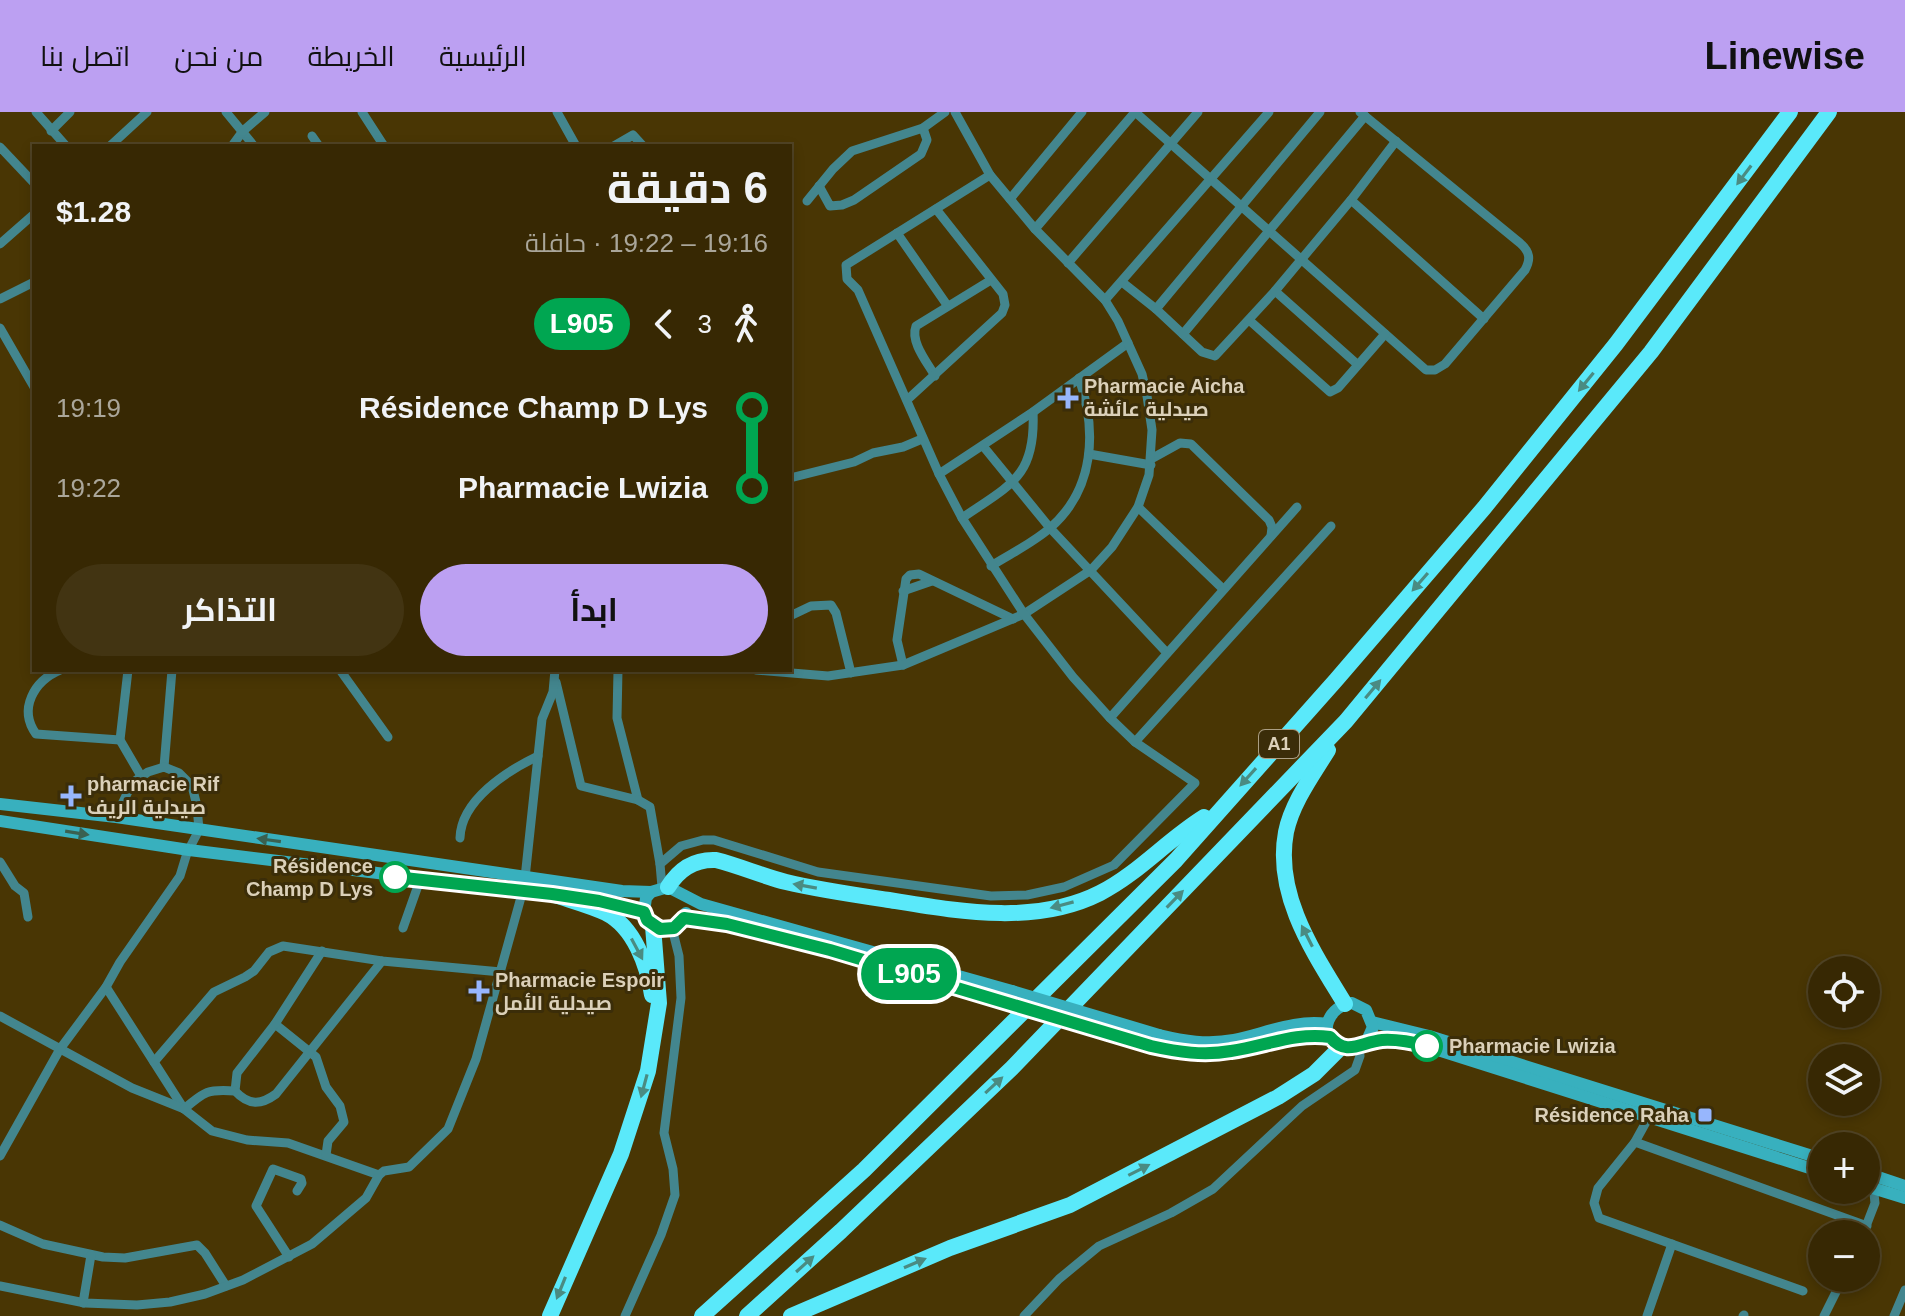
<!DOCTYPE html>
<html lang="ar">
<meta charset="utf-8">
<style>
:root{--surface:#372803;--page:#423412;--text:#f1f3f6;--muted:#aaa69a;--line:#514425;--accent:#bca0f2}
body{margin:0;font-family:Arial,Cairo,sans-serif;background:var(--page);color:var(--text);direction:rtl;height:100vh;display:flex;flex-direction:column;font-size:30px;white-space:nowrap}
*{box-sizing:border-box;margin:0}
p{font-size:26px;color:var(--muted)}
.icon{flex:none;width:44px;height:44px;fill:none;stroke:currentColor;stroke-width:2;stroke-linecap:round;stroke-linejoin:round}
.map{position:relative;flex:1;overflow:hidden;direction:ltr}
.details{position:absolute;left:32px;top:32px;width:760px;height:528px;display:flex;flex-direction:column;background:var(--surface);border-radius:0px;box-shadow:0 4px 12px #0003,0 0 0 2px var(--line);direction:rtl}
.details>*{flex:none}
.badge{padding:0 16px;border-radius:26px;font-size:28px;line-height:52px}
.controls{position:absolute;left:1808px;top:844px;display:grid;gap:16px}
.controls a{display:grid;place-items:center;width:72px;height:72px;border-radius:50%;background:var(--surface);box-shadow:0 4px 12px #0003,0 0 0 2px var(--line);font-size:40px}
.map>.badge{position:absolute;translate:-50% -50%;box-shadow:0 0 0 4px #fff}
.legs{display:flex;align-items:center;gap:12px;height:88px;padding:0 24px;font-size:26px}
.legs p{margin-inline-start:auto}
.overview{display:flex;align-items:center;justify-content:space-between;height:136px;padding:0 24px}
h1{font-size:44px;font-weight:700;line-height:60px}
.button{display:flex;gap:16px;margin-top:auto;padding:16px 24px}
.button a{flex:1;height:92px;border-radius:48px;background:var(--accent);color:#111;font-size:32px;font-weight:700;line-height:92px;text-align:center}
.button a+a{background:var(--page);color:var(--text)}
ul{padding:0 24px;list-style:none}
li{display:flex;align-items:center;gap:28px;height:80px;font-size:30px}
li i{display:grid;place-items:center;width:12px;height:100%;margin:0 10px;background:currentColor}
li i::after{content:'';width:20px;height:20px;margin:-10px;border:6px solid;border-radius:50%;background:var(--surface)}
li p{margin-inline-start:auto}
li:first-child i{background:linear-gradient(#0000 50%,currentColor 0)}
li:last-child i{background:linear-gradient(currentColor 50%,#0000 0)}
header{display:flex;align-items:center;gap:48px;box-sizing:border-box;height:112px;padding:0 40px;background:var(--accent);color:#111}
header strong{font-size:38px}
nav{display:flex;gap:44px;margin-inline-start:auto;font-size:28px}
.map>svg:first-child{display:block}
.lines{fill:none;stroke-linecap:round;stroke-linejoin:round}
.street{stroke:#43868e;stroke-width:9}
.secondary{stroke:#38b0be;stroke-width:12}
.highway{stroke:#5ae9fa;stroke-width:16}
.secondary-bridge{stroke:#38b0be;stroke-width:12}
.oneway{fill:#4a8b82}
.oneway2{fill:#3a6151}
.line-1-casing{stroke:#fff;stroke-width:18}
.line-1{stroke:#00a651;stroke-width:12}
.poi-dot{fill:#97b6fd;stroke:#3b2d09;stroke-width:3}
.stop-1-dot{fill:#fff;stroke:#00a651;stroke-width:4}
.labels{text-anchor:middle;stroke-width:6;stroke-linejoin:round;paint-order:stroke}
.shield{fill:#3b2d09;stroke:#ab9f84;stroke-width:2}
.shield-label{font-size:18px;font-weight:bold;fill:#dbd0b9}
.poi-label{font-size:20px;font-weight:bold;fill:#dbd0b9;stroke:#3b2d09;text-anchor:start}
.stop-label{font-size:20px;font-weight:bold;fill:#dbd0b9;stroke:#3b2d09;text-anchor:end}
</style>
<header>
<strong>Linewise</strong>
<nav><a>الرئيسية</a><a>الخريطة</a><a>من نحن</a><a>اتصل بنا</a></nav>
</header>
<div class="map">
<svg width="1905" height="1204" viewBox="0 0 1905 1204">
<rect width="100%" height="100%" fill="#493604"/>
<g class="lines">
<!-- street -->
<g class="street">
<path d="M36,0L66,34"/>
<path d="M226,0L254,34"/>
<path d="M362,0L384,34"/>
<path d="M557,0L576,34"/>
<path d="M1135,0L1426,258H1435L1445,252L1525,158C1531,147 1530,140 1520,131L1360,0"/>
<path d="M51,19L70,0"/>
<path d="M312,24L319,34"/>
<path d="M110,34L147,0"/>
<path d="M232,34L243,19L265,0"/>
<path d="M614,34L633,23L643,34"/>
<path d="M0,35L34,71"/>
<path d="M819,74L830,94L842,93L854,88L921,42L927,28L923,16"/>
<path d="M1010,87L1082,0"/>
<path d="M1351,88L1484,207"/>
<path d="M807,89L833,57L852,39L923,16L945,0"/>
<path d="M1035,117L1135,0"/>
<path d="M897,121L947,193"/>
<path d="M0,132L34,102"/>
<path d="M1068,151L1198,0"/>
<path d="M1122,170L1156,197L1202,240L1215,244L1275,179L1351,88L1396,29"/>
<path d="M1275,179L1357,252"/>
<path d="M0,187L34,170"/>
<path d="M1105,188L1269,0"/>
<path d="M1156,197L1320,0"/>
<path d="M1249,208L1330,280L1338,276L1385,222"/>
<path d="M0,216L34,275"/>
<path d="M1183,222L1365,4"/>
<path d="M935,264C927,250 910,230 916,214L991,168"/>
<path d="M907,288L1002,201L1005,193L1003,182L936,97"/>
<path d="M983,334L1050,416L1167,541"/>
<path d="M1089,342L1151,353"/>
<path d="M1151,347L1180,331L1191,332L1269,408L1272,415L1271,424"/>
<path d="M939,362L1033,300L1128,231"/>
<path d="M790,366L854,350L873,341L903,335L922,327"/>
<path d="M1138,395L1223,477"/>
<path d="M962,406C1010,373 1036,365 1033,300"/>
<path d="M991,454C1010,442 1033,431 1050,416C1095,377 1097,318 1079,266"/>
<path d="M903,479L932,469"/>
<path d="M790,504L811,494L831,493L836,501L851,561"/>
<path d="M903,553L897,528L906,467L910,463L919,462L1013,507"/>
<path d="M60,558C34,569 18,597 36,622L120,628"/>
<path d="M128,558L120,628L141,664"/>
<path d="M340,558L388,625"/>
<path d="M756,558L828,564L903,553L1024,502L1091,458L1112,435L1138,395L1149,363L1152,318L1147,284L1142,262L1118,209L1105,188L1035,117L990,63L955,0"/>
<path d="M556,570L581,674L638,688L617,606L618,558"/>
<path d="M1110,606L1297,395"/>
<path d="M1135,630L1331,414"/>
<path d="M164,655L172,558"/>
<path d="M638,688L650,695L660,752"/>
<path d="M460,726C461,688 507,659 538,644"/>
<path d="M0,750L15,774L24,781L28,805"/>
<path d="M525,766L542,607L553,580L555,558"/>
<path d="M662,775L660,752L681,734L703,728H714L818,760L991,784L1027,783L1064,775L1114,753L1195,671L1135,630L1110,606L1073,565L1024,502L962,406L939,362L858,178L847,167L846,153L990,63"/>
<path d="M403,816L420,768"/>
<path d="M106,875L184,997L212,1019L247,1028L288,1031L379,1063"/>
<path d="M0,904L132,976L182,996"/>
<path d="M275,912L316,945L326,975L340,994L344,1010L328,1029L326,1043"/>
<path d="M154,950L214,880L245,865L254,859L269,840L283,834L382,849L501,860"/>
<path d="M235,979L237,961L275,912L322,839"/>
<path d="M184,997C205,979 208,977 235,979C249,994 261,993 276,982L382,849"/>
<path d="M1651,1001L1635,1030L1598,1076L1594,1091L1599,1106L1803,1179"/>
<path d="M1635,1030L1867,1114"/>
<path d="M0,1044L60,937L106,875L120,850L180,764L187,741L199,718L197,694L192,674L179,661L164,655L148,660L132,671L116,705"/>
<path d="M0,1113L43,1132L103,1145L125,1146L197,1133L205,1141L226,1174"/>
<path d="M1863,1122L1875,1091L1873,1072"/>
<path d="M289,1145L256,1094L273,1057L301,1067L302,1071L297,1079"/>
<path d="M0,1174L85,1191L137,1193L170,1190L205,1182L243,1168L312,1132L366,1086L379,1063L384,1059L409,1055L448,1017L476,947L523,778"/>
<path d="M83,1191L91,1143"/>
<path d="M625,1204L661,1123L675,1083L673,1057L664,1021L681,886L679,844L672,816"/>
<path d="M1024,1204L1059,1167L1099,1134L1171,1101L1213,1077L1302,994L1355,958L1360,944L1359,935"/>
<path d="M1647,1204L1672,1132"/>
<path d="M1743,1204L1744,1203"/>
<path d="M1824,1204L1843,1166"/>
<path d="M1894,1204L1905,1178"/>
</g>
<!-- secondary -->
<g class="secondary">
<path d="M0,692L116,705L622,779L651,780L668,775L701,792L1012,879"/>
<path d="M0,709L189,738L558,783"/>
<path d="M651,780L646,786L644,800C652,822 677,823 686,801"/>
<path d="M584,787L644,800"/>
<path d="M684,806C791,818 899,859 1002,888"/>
<path d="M1372,910L1429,924L1822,1047"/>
<path d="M1159,923C1184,929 1207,933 1234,928C1264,922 1296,907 1327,912"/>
<path d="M1366,931L1373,915L1366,898L1352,891C1330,893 1315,922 1340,934C1353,941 1363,931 1376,929C1390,927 1405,929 1419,932L1822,1060"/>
<path d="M1151,934C1178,940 1204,944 1231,939C1266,934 1294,920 1330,925"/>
<path d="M1866,1061L1905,1074"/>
<path d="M1866,1074L1905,1086"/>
</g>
<!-- highway -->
<g class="highway">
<path d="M1328,638C1312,664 1292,691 1286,720C1274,783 1314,841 1345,892"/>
<path d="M668,775C679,757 694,747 716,748C740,754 762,764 786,770C820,778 855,783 889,788C957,799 1035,814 1100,781C1139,761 1167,728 1204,705"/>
<path d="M552,782C569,788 589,793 606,801C634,815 648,854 652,883"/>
<path d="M550,1204L621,1042L648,959L659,891L653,814"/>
<path d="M702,1204L864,1058L1176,748L1336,568L1484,396L1616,232L1790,0"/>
<path d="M747,1204L841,1119L1012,956L1346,609L1651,240L1829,0"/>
<path d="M791,1204L950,1136L1070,1093L1278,985L1314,962L1341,935"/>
</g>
<!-- secondary-bridge -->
<g class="secondary-bridge">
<path d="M1012,879L1159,923"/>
<path d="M1002,888L1151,934"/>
</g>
</g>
<!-- one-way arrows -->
<defs><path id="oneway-solid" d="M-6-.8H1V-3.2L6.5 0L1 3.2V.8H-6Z" transform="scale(2)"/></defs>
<g class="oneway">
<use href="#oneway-solid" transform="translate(1744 63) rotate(127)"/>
<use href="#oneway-solid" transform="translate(1586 270) rotate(129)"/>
<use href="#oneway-solid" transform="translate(1420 470) rotate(131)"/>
<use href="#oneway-solid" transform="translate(1373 577) rotate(-50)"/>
<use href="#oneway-solid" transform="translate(1248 665) rotate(132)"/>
<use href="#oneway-solid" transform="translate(805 774) rotate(-170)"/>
<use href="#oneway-solid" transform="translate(1175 787) rotate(-46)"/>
<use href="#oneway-solid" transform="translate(1062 793) rotate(165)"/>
<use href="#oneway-solid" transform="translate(1307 824) rotate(-117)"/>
<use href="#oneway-solid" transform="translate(637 837) rotate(62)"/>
<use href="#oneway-solid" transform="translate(994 973) rotate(-43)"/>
<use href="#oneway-solid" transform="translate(644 974) rotate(105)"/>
<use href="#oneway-solid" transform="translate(1139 1058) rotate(-27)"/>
<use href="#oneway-solid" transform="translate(915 1151) rotate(-23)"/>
<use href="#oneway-solid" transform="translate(805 1152) rotate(-42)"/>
<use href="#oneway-solid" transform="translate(561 1176) rotate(112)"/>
</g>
<g class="oneway2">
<use href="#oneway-solid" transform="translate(77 721) rotate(9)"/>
<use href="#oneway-solid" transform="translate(269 728) rotate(-172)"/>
</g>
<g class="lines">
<defs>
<path id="line-1" d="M395,765L552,782L599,789L644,800L647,808L660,817L674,816L684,806L727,812L830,838L1151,934C1178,940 1204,944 1231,939C1266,934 1295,920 1330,925C1347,945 1361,930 1382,928C1397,927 1412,930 1427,934"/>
</defs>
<!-- line-1 casing -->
<use href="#line-1" class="line-1-casing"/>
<!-- line-1 -->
<use href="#line-1" class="line-1"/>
</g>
<!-- markers -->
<g class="poi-dot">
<path d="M1064 274h8v8h8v8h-8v8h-8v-8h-8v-8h8z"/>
<path d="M67 672h8v8h8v8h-8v8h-8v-8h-8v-8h8z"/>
<path d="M475 867h8v8h8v8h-8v8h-8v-8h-8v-8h8z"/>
<rect x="1697" y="995" width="16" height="16" rx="4"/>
</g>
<g class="stop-1-dot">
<circle cx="395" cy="765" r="14"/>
<circle cx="1427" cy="934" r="14"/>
</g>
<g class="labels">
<!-- shield labels -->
<rect class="shield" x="1259" y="618" width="40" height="28" rx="6"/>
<g class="shield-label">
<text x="1279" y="638">A1</text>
</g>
<!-- poi labels -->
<g class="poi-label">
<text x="1084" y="281">Pharmacie Aicha<tspan x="1084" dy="23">صيدلية عائشة</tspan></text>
<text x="87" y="679">pharmacie Rif<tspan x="87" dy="23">صيدلية الريف</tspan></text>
<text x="495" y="875">Pharmacie Espoir<tspan x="495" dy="23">صيدلية الأمل</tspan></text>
<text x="1689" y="1010" text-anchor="end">Résidence Raha</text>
</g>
<!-- stop labels -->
<g class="stop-label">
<text x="373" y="761">Résidence<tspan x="373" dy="23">Champ D Lys</tspan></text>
<text x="1449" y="941" text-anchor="start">Pharmacie Lwizia</text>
</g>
</g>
</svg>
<div class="controls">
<a><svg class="icon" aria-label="locate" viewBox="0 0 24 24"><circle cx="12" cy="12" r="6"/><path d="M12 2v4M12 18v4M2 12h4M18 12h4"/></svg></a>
<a><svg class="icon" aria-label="layers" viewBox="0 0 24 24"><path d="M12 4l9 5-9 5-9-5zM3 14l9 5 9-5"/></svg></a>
<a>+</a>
<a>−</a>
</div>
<b class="badge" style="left:909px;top:862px;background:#00a651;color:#fff">L905</b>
<section class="details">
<div class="overview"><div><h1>6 دقيقة</h1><p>19:16 – 19:22 · حافلة</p></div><b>$1.28</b></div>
<div class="legs"><svg class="icon" aria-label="walk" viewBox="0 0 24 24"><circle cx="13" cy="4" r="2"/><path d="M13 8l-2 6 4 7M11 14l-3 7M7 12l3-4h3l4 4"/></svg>3<svg class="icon" aria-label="back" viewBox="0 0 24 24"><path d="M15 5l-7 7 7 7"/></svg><b class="badge" style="background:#00a651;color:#fff">L905</b></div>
<ul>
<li><i style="color:#00a651"></i><b>Résidence Champ D Lys</b><p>19:19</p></li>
<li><i style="color:#00a651"></i><b>Pharmacie Lwizia</b><p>19:22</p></li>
</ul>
<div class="button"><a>ابدأ</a><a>التذاكر</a></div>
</section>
</div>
